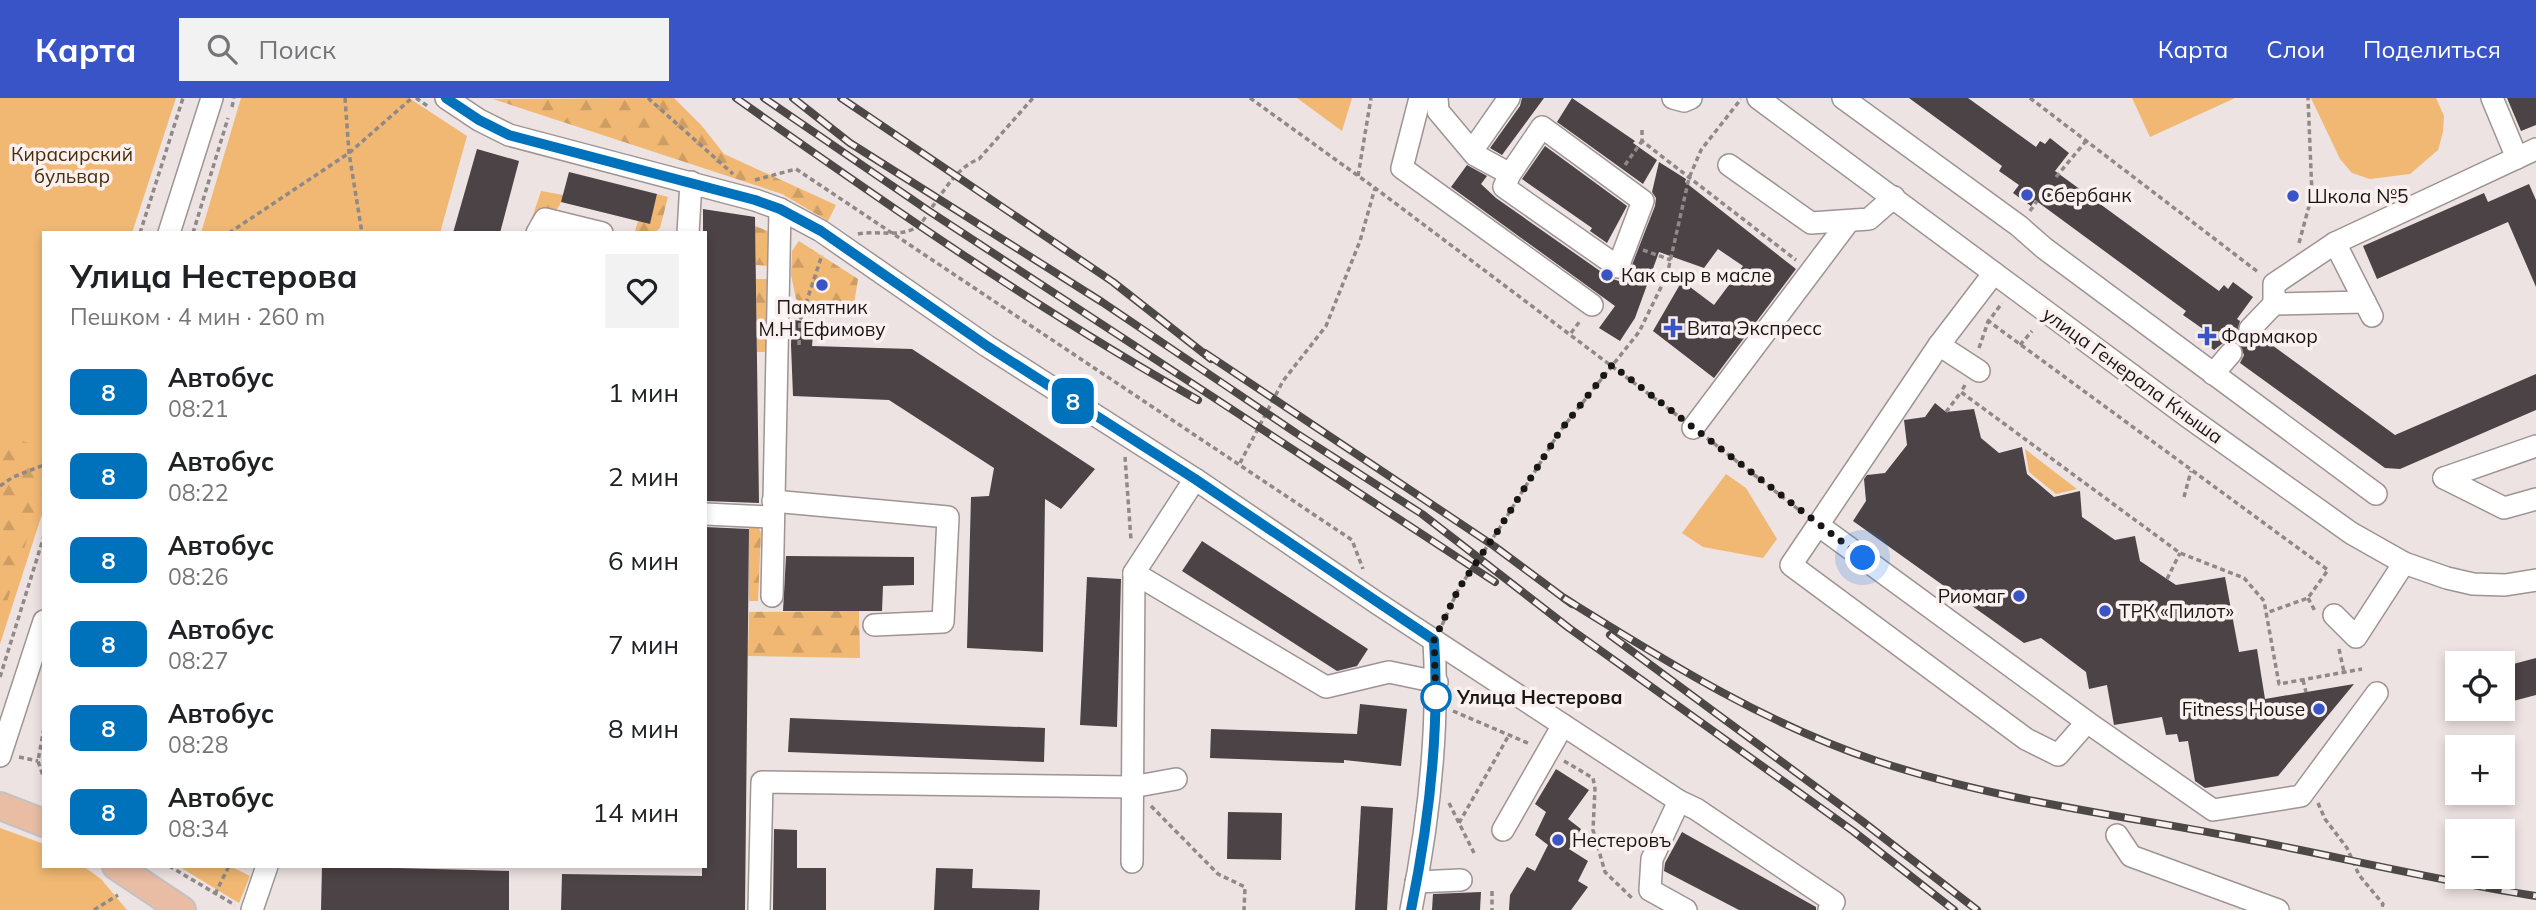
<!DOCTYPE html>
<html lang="ru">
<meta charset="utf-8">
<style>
:root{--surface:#fff;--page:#f2f2f2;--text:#202124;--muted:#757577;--accent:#3854c6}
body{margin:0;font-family:Mulish,sans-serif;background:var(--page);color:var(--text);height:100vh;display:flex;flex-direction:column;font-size:26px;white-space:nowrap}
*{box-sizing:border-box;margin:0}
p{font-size:23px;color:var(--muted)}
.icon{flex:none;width:38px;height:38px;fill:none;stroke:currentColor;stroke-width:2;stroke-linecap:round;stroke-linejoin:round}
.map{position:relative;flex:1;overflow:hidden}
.side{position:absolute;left:42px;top:133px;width:665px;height:637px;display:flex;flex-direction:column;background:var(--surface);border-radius:0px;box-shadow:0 4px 10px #0003}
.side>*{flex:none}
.badge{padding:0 14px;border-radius:10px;font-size:24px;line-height:46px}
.fabs{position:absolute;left:2445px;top:553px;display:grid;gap:14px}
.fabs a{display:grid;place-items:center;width:70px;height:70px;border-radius:0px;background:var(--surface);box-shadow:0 4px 10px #0003;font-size:35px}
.you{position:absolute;width:35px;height:35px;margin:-18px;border:5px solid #fff;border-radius:50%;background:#1a73e8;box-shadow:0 0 0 10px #1a73e833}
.map>.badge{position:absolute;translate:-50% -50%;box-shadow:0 0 0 4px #fff}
.round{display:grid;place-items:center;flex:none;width:74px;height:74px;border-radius:0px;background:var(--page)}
.summary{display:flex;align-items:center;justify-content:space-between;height:119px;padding:0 28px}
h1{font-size:33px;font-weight:700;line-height:52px}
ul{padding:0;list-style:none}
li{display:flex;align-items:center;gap:21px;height:84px;padding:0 28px}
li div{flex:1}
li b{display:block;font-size:26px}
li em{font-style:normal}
li .badge{min-width:77px;font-weight:700;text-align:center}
header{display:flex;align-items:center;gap:42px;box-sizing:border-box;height:98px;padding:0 35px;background:var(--accent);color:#fff}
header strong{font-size:33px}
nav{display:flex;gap:38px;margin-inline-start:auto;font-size:24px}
.search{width:490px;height:63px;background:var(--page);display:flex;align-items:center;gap:18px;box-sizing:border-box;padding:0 24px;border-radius:0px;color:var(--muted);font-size:26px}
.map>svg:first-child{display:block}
.green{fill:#f0b873}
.forest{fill:url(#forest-firs)}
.building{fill:#4b4345}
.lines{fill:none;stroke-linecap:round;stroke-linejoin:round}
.minor-casing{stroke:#9d9493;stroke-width:24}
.major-casing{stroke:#c3c2c2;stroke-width:30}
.path{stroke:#908988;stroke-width:3.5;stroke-dasharray:5 3.5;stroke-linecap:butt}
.minor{stroke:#fff;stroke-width:21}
.major{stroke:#e9bca4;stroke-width:26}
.rail-casing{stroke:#4d4848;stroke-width:8}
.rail{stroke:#faf0ef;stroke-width:5;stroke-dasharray:16;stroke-linecap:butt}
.line-casing{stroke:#fff;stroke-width:16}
.line{stroke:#0072bc;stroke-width:10}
.walk{stroke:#191616;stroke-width:7;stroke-dasharray:0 12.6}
.poi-dot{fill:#3854c6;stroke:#faf0ef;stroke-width:2.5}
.stop-dot{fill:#fff;stroke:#0072bc;stroke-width:3.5}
.labels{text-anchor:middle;stroke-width:7;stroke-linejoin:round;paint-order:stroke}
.park-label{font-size:19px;fill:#472e0a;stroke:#faf0ef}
.poi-label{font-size:19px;fill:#191616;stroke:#faf0ef;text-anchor:start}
.street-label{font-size:19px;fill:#191616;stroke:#faf0ef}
.stop-label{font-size:19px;font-weight:bold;fill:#191616;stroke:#faf0ef;text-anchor:start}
</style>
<header>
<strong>Карта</strong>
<div class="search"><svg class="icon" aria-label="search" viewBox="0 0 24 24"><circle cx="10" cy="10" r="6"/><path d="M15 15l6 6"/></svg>Поиск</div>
<nav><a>Карта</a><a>Слои</a><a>Поделиться</a></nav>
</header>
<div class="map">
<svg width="2536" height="812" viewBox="0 0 2536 812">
<defs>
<pattern id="forest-firs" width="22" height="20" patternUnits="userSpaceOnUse" patternTransform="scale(1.75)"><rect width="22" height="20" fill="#f0b873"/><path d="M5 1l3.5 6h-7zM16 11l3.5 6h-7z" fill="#cd9d63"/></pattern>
</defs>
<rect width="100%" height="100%" fill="#ede3e2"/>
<!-- green -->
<g class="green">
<path d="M0,0H176L132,135H44V410L0,546Z"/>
<path d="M241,0H409L467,38L440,135H201Z"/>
<path d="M1297,0H1352L1342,33Z"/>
<path d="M2132,0H2235L2150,39Z"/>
<path d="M2311,0H2436L2444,18L2443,34L2438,52L2410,76L2370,81L2352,75L2340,61Z"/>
<path d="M2025,351L2077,391L2056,396L2029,374Z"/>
<path d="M1726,376L1746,390L1777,441L1763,460L1703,449L1682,435Z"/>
<path d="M0,730L44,746V768H83L101,781L127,812H0Z"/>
<path d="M178,768H230L250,778L239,805Z"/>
</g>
<!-- forest -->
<g class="forest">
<path d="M674,0L702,28L724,56L836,107L828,123L782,96L493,1Z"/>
<path d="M541,93L563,97C559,117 543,124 527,135Z"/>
<path d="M657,96L668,99L660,130L654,135L635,133L638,123L650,125Z"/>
<path d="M755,128L770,134L771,168L756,167Z"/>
<path d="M799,143L858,181L853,212L815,209L814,213L796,201L791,177L792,153Z"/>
<path d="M756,181H768L770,254H757Z"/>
<path d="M0,337L44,349V389L0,525Z"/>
<path d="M749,428H758L761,435L758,503H749Z"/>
<path d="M859,513L860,560L748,558L749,514Z"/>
</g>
<!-- building -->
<g class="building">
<path d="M1522,0H1544L1502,57L1490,50L1520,8Z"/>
<path d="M1572,0L1635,43L1633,45L1657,62L1643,86L1557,24Z"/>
<path d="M1909,0H1968L2036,49L2040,43L2045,46L2050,40L2069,55L2055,73L2219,193L2224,187L2228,191L2233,184L2253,199L2237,221L2240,223L2237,234L2241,241L2253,244L2261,239L2395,337L2536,276V312L2400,371L2385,370L2240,265L2244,257L2239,245L2227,242L2214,252L2197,239L2203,231L2183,217L2186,213L2035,102L2031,108L2013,95L2019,87L1999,73L2002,68Z"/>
<path d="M2507,0H2536V27L2521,33Z"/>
<path d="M1545,48L1627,108L1607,145L1590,133L1592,130L1522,81Z"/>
<path d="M477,51L519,63L500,135H453Z"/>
<path d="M1659,64L1686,81L1685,84L1796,171L1714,280L1653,233L1682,183L1714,207L1743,168L1718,151L1704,170L1659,154L1635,220L1620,243L1599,230L1615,208L1451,89L1467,67L1487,78L1481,86L1496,100L1610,180L1625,185L1655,108L1656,100L1652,94Z"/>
<path d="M569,74L657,96L650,126L561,104Z"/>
<path d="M2529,86L2536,102V189L2508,124L2377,181L2363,148L2484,95L2488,104Z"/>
<path d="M703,111L755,119L759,405L705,403V135H703Z"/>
<path d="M792,222L814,224L812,248L912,251L1095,371L1061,411L1045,401L1043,554L967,550L971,399L989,398L994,370L889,302L793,298L791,247Z"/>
<path d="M1935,305L1946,314L1974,311L1981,340L1999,355L2022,349L2027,376L2054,399L2080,393L2082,419L2115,442L2135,438L2140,463L2176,487L2225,479L2239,554L2257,551L2265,601L2354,586L2278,678L2205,690L2195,683L2188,643L2179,644L2177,636L2166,637L2162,619L2114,627L2107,587L2089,591L2086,574L2041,540L2024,545L1853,423L1866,403L1864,381L1867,377L1885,375L1907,347L1904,322L1925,319Z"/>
<path d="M705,429L749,431L745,812H561L562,776L702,778V768H705Z"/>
<path d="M1202,443L1368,551L1357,568L1337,573L1182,473Z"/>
<path d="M786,458L914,459V487L883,488L882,513H783Z"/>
<path d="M1087,479L1121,481L1117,629L1080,627Z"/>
<path d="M2536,560V597L2502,606V569Z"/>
<path d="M1360,606L1407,611L1401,668L1344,662V665L1210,660L1211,631L1357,636Z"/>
<path d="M790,620L1045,630L1044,664L788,654Z"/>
<path d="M1556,671L1589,692L1568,721L1581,731L1569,751L1588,763L1578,783L1588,789L1571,812H1509L1510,797L1527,769L1535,773L1548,747L1535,737L1546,714L1535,706Z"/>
<path d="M1361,708L1393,710L1387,812H1355Z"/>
<path d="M1228,714L1282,715L1281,762L1227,761Z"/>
<path d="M774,731L797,732V770H826V812H773Z"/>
<path d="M1682,734L1816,809V812H1739L1664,773L1665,765Z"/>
<path d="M322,768L509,773V812H321Z"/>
<path d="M936,770L973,771L972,790L1040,792L1039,812H934Z"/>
<path d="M1481,794L1480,812H1432L1433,796Z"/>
</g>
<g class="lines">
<defs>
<g id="minor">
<path d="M446,0L479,22L509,37L755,102L780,111L821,133L987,248L1195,381L1377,505L1679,703L1652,761L1650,792L1686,812"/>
<path d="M1420,0L1402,70L1592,207"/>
<path d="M1437,0L1438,13L1475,57L1510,76L1504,89L1618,169L1643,103L1542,29L1510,76"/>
<path d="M1673,0L1684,3L1691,0"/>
<path d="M1758,0L2187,318L2351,435L2404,465L2447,480L2473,486L2505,487L2536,482"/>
<path d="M1843,0L2019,128L2044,150L2376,396"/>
<path d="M2492,0L2517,60"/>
<path d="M1472,53L1509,0"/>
<path d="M1729,67L1811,125L1869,121L1894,99"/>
<path d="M169,135L212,0"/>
<path d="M537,135L545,121L602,135"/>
<path d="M688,135L691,84"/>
<path d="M2335,145L2372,218"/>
<path d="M2365,204L2274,206V186L2335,145L2536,51"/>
<path d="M2250,231L2274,206"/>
<path d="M1939,247L1818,427L2087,624L2213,712L2301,698L2377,595"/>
<path d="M1979,273L1939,247L1994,175"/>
<path d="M2213,276L2231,255"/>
<path d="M1693,330L1849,123"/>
<path d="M2444,380L2504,410L2536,401"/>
<path d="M2444,380L2536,348"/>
<path d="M1195,381L1134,475L1326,589L1389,574L1437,584"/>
<path d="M773,403L948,419L943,524L874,527"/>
<path d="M705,416L772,419"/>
<path d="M1818,427L1791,467L2026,641L2058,657L2087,624"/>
<path d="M772,498L780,111"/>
<path d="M2334,517L2356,539L2404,465"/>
<path d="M0,658L44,523"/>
<path d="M1679,703L1696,711L1834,804L1829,812"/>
<path d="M1503,732L1563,627"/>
<path d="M2117,737L2131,758L2278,812"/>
<path d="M1132,764L1134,475"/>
<path d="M1416,784L1461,782"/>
<path d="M252,812L267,768"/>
<path d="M759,812L762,684L1132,689L1176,681"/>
<path d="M1411,812C1429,723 1439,632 1434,542"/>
</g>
<g id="major">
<path d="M0,708L44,725"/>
<path d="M116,768L182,812"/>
</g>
</defs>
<!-- minor casing -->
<use href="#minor" class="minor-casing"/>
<!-- major casing -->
<use href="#major" class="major-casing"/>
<!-- path -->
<g class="path">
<path d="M345,0L349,55L362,135"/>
<path d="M416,0L429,9"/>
<path d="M648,0L733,76"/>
<path d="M1250,0L1375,90L1678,318"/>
<path d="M2030,0L2258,174"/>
<path d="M232,9L234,0"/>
<path d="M1642,32V43L1796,162"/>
<path d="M1625,67L1642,43"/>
<path d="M1358,78L1371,0"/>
<path d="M2056,79L2086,43"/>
<path d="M755,82L796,71L1352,442L1363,471"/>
<path d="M2030,113L2037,103"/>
<path d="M140,135L183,0"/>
<path d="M193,135L228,20"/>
<path d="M229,135L349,55L412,0"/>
<path d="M858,136C878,132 899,140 917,129C922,125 927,117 930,112C944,93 957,69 979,61L1033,0"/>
<path d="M2299,145L2312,97L2308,0"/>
<path d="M1643,152L1671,162"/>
<path d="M1987,222L2328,472L2308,500L2266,515"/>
<path d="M1571,235L1580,223"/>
<path d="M799,247L800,223L822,157"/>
<path d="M2020,247L2032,233"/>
<path d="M1979,250L1988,224L2002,205"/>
<path d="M1965,287L1961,294L2180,455L2244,480L2264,503L2279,586L2362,571"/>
<path d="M1946,314L1961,294"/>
<path d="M1707,340L1803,415"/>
<path d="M1125,359L1131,442"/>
<path d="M1240,365L1283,283L1326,228L1360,143L1375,90"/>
<path d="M0,388L13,379L44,367"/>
<path d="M2184,399L2191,373"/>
<path d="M2167,481L2180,455"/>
<path d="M2308,500L2315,513"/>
<path d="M1442,527L1459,490L1499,431L1560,333L1639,234L1667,177L1689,80L1701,52L1741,1"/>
<path d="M2339,551L2344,574"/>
<path d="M0,579L44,438"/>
<path d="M2303,582L2306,594"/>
<path d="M1453,613L1530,646"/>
<path d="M44,630L38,663L44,681"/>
<path d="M19,659L38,663"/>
<path d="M1564,663L1593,680L1595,691L1593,732L1605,774L1633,801"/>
<path d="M1449,705L1475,757"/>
<path d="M2318,705L2325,721L2347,750L2359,777L2383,806L2381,812"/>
<path d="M1151,708L1218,776L1245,789L1244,812"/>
<path d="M1459,725L1509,637"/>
<path d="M169,768L235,807"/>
<path d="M1492,793V812"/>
<path d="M215,796L229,768"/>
<path d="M94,812L118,797"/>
</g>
<!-- minor -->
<use href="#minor" class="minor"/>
<!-- major -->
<use href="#major" class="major"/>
<defs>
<g id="rail">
<path d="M736,0C886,106 1038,212 1198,302"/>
<path d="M764,0L929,113L1495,484"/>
<path d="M793,0L850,45L1102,204L1296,335L1422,416L1569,530L1853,733L1954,812"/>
<path d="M841,0L1113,184L1211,261"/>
<path d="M1205,255L1494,448L1572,506"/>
<path d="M1564,500C1664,562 1765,626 1877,663C1991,701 2112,716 2229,738C2332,757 2433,782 2536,798"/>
<path d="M1610,537L1862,723L1977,812"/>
</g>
</defs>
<!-- rail casing -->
<use href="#rail" class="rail-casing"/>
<!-- rail -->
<use href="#rail" class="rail"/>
</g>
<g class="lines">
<defs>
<path id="line" d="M446,0L479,22L509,37L755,102L780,111L821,133L987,248L1195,381L1434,542C1440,632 1429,724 1411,812"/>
</defs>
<!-- line casing -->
<use href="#line" class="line-casing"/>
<!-- line -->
<use href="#line" class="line"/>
<!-- walk -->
<path class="walk" d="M1436,599V602L1434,542L1459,490L1499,431L1560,333L1612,267L1863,460"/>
</g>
<!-- markers -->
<g class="poi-dot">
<circle cx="2027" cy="97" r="7"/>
<circle cx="2293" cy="98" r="7"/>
<circle cx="1607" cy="177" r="7"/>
<circle cx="822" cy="187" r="7"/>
<path d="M1669.5 219.5h7v7h7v7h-7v7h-7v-7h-7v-7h7z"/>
<path d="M2203.5 227.5h7v7h7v7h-7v7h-7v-7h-7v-7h7z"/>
<circle cx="2019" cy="498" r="7"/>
<circle cx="2105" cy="513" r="7"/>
<circle cx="2319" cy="611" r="7"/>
<circle cx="1558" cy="742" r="7"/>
</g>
<circle class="stop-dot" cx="1436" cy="599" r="14"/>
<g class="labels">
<!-- park labels -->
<g class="park-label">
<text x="72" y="63">Кирасирский<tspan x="72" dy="22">бульвар</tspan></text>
</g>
<!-- poi labels -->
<g class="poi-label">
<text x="2041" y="104">Сбербанк</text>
<text x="2307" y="105">Школа №5</text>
<text x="1621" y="184">Как сыр в масле</text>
<text x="822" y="216" text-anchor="middle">Памятник<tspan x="822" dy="22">М.Н. Ефимову</tspan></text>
<text x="1687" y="237">Вита Экспресс</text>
<text x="2221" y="245">Фармакор</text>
<text x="2005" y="505" text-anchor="end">Риомаг</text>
<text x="2119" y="520">ТРК «Пилот»</text>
<text x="2305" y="618" text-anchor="end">Fitness House</text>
<text x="1572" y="749">Нестеровъ</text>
</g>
<!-- street labels -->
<g class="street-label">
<text transform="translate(2133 277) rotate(36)" y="7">улица Генерала Кныша</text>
</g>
<!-- stop labels -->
<g class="stop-label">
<text x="1457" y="606">Улица Нестерова</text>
</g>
</g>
</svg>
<div class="fabs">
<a><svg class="icon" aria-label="locate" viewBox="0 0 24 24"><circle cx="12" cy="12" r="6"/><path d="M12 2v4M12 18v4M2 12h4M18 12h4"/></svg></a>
<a>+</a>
<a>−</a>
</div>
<div class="you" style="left:1863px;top:460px"></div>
<b class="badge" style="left:1073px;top:303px;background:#0072bc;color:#fff">8</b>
<section class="side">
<div class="summary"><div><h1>Улица Нестерова</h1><p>Пешком · 4 мин · 260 m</p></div><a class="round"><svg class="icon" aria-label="heart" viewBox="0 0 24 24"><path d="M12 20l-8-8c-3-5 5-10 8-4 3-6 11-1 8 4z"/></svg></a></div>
<ul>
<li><span class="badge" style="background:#0072bc;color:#fff">8</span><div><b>Автобус</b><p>08:21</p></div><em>1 мин</em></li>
<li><span class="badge" style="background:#0072bc;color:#fff">8</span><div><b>Автобус</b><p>08:22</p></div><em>2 мин</em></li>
<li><span class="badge" style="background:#0072bc;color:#fff">8</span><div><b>Автобус</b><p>08:26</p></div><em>6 мин</em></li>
<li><span class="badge" style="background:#0072bc;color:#fff">8</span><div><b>Автобус</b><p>08:27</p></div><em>7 мин</em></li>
<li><span class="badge" style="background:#0072bc;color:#fff">8</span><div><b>Автобус</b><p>08:28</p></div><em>8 мин</em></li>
<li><span class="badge" style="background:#0072bc;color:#fff">8</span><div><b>Автобус</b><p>08:34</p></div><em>14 мин</em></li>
</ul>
</section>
</div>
